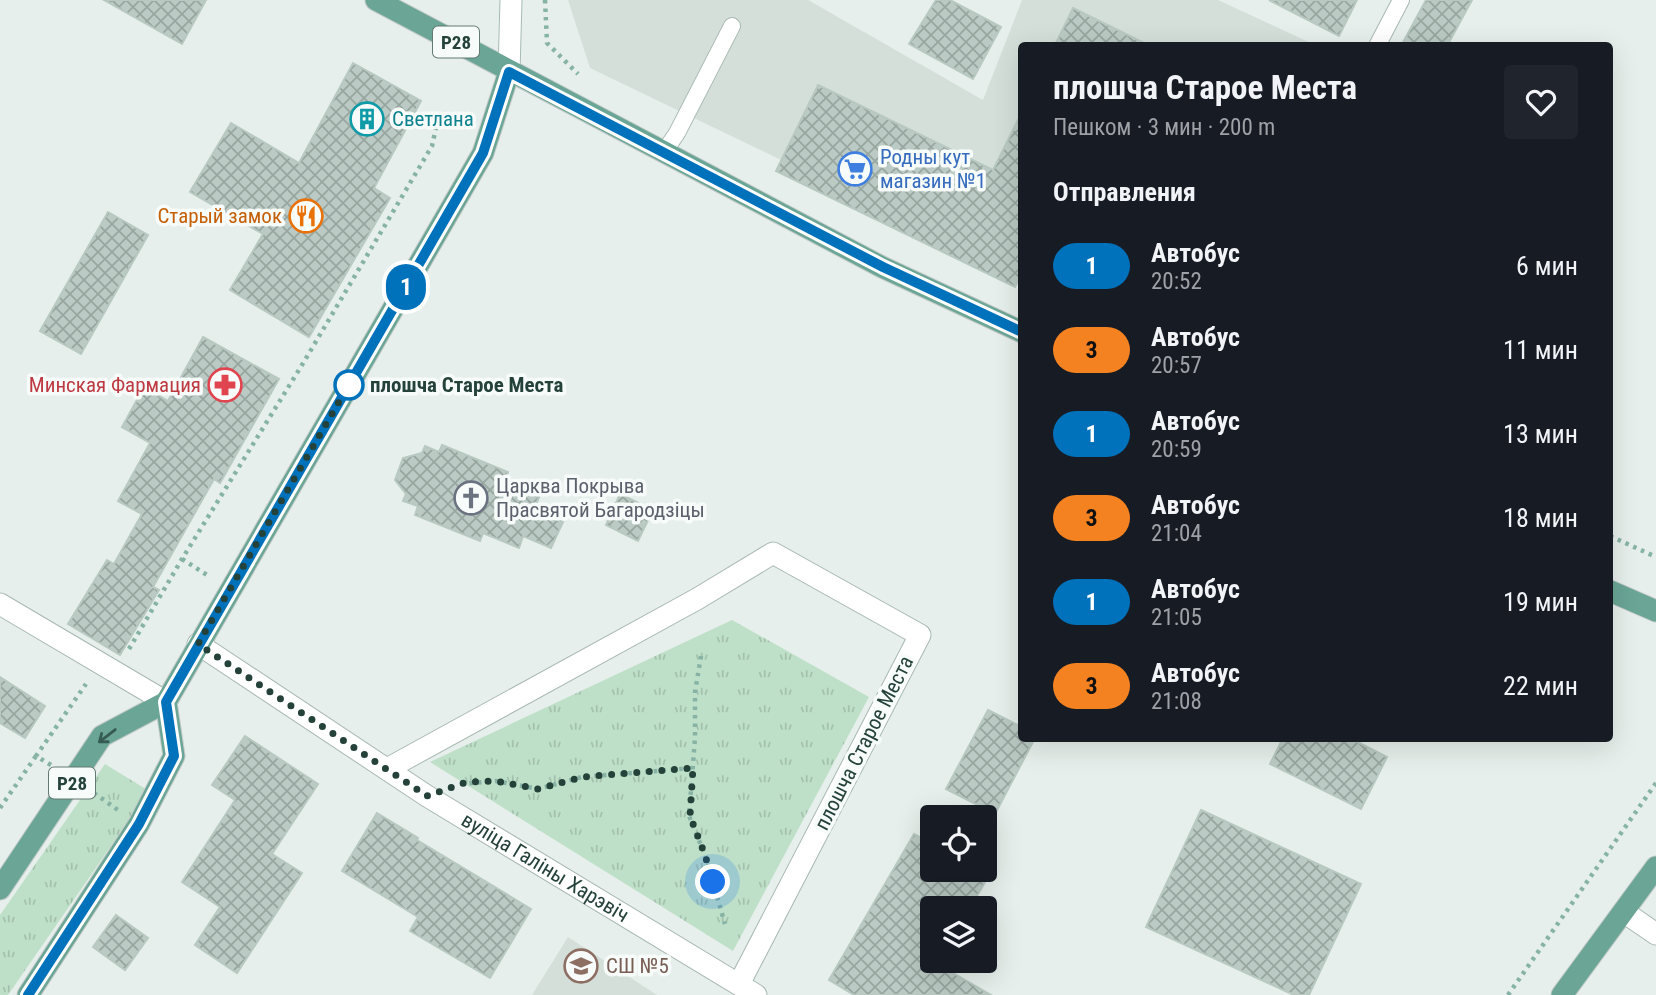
<!DOCTYPE html>
<html lang="ru">
<meta charset="utf-8">
<style>
:root{--surface:#171b24;--page:#20242c;--text:#f1f3f6;--muted:#9ea1a6}
body{margin:0;font-family:"Roboto Condensed",sans-serif;background:var(--page);color:var(--text);height:100vh;display:flex;flex-direction:column;font-size:26px;white-space:nowrap}
*{box-sizing:border-box;margin:0}
p{font-size:23px;color:var(--muted)}
.icon{flex:none;width:38px;height:38px;fill:none;stroke:currentColor;stroke-width:2;stroke-linecap:round;stroke-linejoin:round}
.map{position:relative;flex:1;overflow:hidden}
.drawer{position:absolute;left:1018px;top:42px;width:595px;height:700px;display:flex;flex-direction:column;background:var(--surface);border-radius:7px;box-shadow:0 7px 28px #0002}
.drawer>*{flex:none}
.badge{padding:0 14px;border-radius:23px;font-size:24px;line-height:46px}
.controls{position:absolute;left:920px;top:805px;display:grid;gap:14px}
.controls a{display:grid;place-items:center;width:77px;height:77px;border-radius:7px;background:var(--surface);box-shadow:0 7px 28px #0002;font-size:35px}
.you{position:absolute;width:35px;height:35px;margin:-18px;border:5px solid #fff;border-radius:50%;background:#1a73e8;box-shadow:0 0 0 10px #1a73e833}
.map>.badge{position:absolute;translate:-50% -50%;box-shadow:0 0 0 4px #fff}
h2{padding:0 35px;font-size:26px;line-height:63px}
.round{display:grid;place-items:center;flex:none;width:74px;height:74px;border-radius:7px;background:var(--page)}
.head{display:flex;align-items:center;justify-content:space-between;height:119px;padding:0 35px}
h1{font-size:33px;font-weight:700;line-height:52px}
ul{padding:0;list-style:none}
li{display:flex;align-items:center;gap:21px;height:84px;padding:0 35px}
li div{flex:1}
li b{display:block;font-size:26px}
li em{font-style:normal}
li .badge{min-width:77px;font-weight:700;text-align:center}
.map>svg:first-child{display:block}
.built{fill:#d4dfda}
.grass{fill:url(#grass-tufts)}
.building{fill:url(#building-cross-hatch);stroke:#b8c9c2;stroke-width:2}
.lines{fill:none;stroke-linecap:round;stroke-linejoin:round}
.lane-casing{stroke:#a8b8b2;stroke-width:18}
.street-casing{stroke:#a8b8b2;stroke-width:23}
.secondary-casing{stroke:#a4bbb3;stroke-width:23}
.primary-casing{stroke:#c2cac8;stroke-width:23}
.path{stroke:#86b3a5;stroke-width:4.5;stroke-dasharray:3.5 5;stroke-linecap:butt}
.lane{stroke:#fff;stroke-width:16}
.street{stroke:#fff;stroke-width:21}
.secondary{stroke:#fff;stroke-width:21}
.primary{stroke:#6aa596;stroke-width:21}
.oneway{stroke:#365b51}
.line-casing{stroke:#fff;stroke-width:16}
.line{stroke:#0072bc;stroke-width:10}
.walk{stroke:#24423a;stroke-width:7;stroke-dasharray:0 12.6}
.stop-dot{fill:#fff;stroke:#0072bc;stroke-width:3.5}
.labels{text-anchor:middle;stroke-width:7;stroke-linejoin:round;paint-order:stroke}
.shield{fill:#f7fbf9;stroke:#637a73;stroke-width:2}
.shield-label{font-size:19px;font-weight:bold;fill:#24423a}
.culture-label{font-size:21px;fill:#0d838f;stroke:#f7fbf9;text-anchor:start}
.shop-label{font-size:21px;fill:#366cbe;stroke:#f7fbf9;text-anchor:start}
.food-label{font-size:21px;fill:#c56008;stroke:#f7fbf9;text-anchor:end}
.health-label{font-size:21px;fill:#be3a42;stroke:#f7fbf9;text-anchor:end}
.stop-label{font-size:21px;font-weight:bold;fill:#24423a;stroke:#f7fbf9;text-anchor:start}
.worship-label{font-size:21px;fill:#5b616d;stroke:#f7fbf9;text-anchor:start}
.street-label{font-size:21px;fill:#24423a;stroke:#f7fbf9}
.education-label{font-size:21px;fill:#785e54;stroke:#f7fbf9;text-anchor:start}
</style>
<div class="map">
<svg width="1656" height="995" viewBox="0 0 1656 995">
<defs>
<pattern id="grass-tufts" width="24" height="20" patternUnits="userSpaceOnUse" patternTransform="scale(1.75)"><rect width="24" height="20" fill="#bfe0c8"/><path d="M3 7l-1-3M5 7V3M7 7l1-3M15 17l-1-3M17 17v-4M19 17l1-3" fill="none" stroke="#a4c1ad"/></pattern>
<pattern id="building-cross-hatch" width="8" height="8" patternUnits="userSpaceOnUse" patternTransform="scale(1.75)"><rect width="8" height="8" fill="#bbcac4"/><path d="M0 0l8 8M0 8l8-8" fill="none" stroke="#98a6a0"/></pattern>
</defs>
<rect width="100%" height="100%" fill="#e6efeb"/>
<!-- built -->
<g class="built">
<path d="M568,0H808L983,100L1022,0H1218L1315,45L1022,46V276L590,68Z"/>
<path d="M568,937L657,995H532Z"/>
</g>
<!-- grass -->
<g class="grass">
<path d="M732,620L869,697L733,951L430,762Z"/>
<path d="M105,764L149,791L8,995H0V915Z"/>
</g>
<!-- building -->
<g class="building">
<path d="M104,0H206L182,44Z"/>
<path d="M936,0H950L1001,27L973,79L909,44Z"/>
<path d="M1269,0H1357L1339,36Z"/>
<path d="M1426,0H1472L1447,46H1401Z"/>
<path d="M1073,8L1150,46L1055,45Z"/>
<path d="M353,63L421,101L374,188L390,198L309,337L230,290L263,234L190,192L231,123L299,163Z"/>
<path d="M818,85L993,170L1022,112V272L1015,287L776,171Z"/>
<path d="M108,212L148,235L81,354L40,331Z"/>
<path d="M203,337L279,379L220,483L214,479L153,587L159,590L120,655L68,624L107,560L114,564L142,514L118,501L150,443L122,427L144,387L168,401Z"/>
<path d="M442,445L508,472L505,481L540,495L534,509L563,522L551,548L523,536L519,548L483,533L480,541L415,515L418,506L403,501L406,494L395,480L403,458L422,453L425,446L439,452Z"/>
<path d="M620,494L653,510L638,541L606,525Z"/>
<path d="M0,677L45,706L25,738L0,723Z"/>
<path d="M988,710L1022,727V738H1035L995,814L946,789Z"/>
<path d="M245,736L318,784L272,854L302,873L237,973L195,945L220,907L182,882L235,800L212,785Z"/>
<path d="M1283,738H1350L1387,757L1361,809L1270,764Z"/>
<path d="M1201,810L1361,884L1309,995H1294L1146,927Z"/>
<path d="M377,813L418,838L417,840L531,909L490,978L410,931L418,917L342,871Z"/>
<path d="M914,834L933,844V870H992L970,908H933V937L922,955L991,995H854L829,980Z"/>
<path d="M116,915L148,938L125,970L93,947Z"/>
</g>
<g class="lines">
<defs>
<g id="lane">
<path d="M1377,46L1401,0"/>
<path d="M664,152L677,133L732,26"/>
</g>
<g id="street">
<path d="M0,604L166,702"/>
<path id="s1" d="M198,644L427,796L756,995"/>
<path d="M387,769L697,599L773,553L920,635L739,984"/>
<path d="M1624,912L1656,934"/>
</g>
<path id="secondary" d="M509,72L511,0"/>
<g id="primary">
<path d="M376,0L882,267L1022,332"/>
<path d="M1610,591L1656,611"/>
<path d="M0,889L102,736L166,702L483,153L509,72"/>
<path d="M28,995L139,824L174,756L166,702"/>
<path d="M1562,995L1656,867"/>
</g>
</defs>
<!-- lane casing -->
<use href="#lane" class="lane-casing"/>
<!-- street casing -->
<use href="#street" class="street-casing"/>
<!-- secondary casing -->
<use href="#secondary" class="secondary-casing"/>
<!-- primary casing -->
<use href="#primary" class="primary-casing"/>
<!-- path -->
<g class="path">
<path d="M545,0L547,43L578,74"/>
<path d="M1610,536L1656,557"/>
<path d="M182,559L207,575"/>
<path d="M129,649L182,559L302,365L432,146L439,114"/>
<path d="M701,656L695,692V738L689,816L705,855L725,924"/>
<path d="M51,765L36,756L86,684"/>
<path d="M461,784L496,781L538,789L582,777L693,768"/>
<path d="M94,793L118,810"/>
<path d="M0,808L36,756"/>
<path d="M1508,995L1656,783"/>
</g>
<!-- lane -->
<use href="#lane" class="lane"/>
<!-- street -->
<use href="#street" class="street"/>
<!-- secondary -->
<use href="#secondary" class="secondary"/>
<!-- primary -->
<use href="#primary" class="primary"/>
</g>
<!-- one-way arrows -->
<defs><path id="oneway-shaft" d="M-6 0H5M1.5-3L5.5 0L1.5 3" fill="none" stroke-width="1.6" stroke-linecap="round" stroke-linejoin="round" transform="scale(1.75)"/></defs>
<use class="oneway" href="#oneway-shaft" transform="translate(107 736) rotate(142)"/>
<g class="lines">
<defs>
<path id="line" d="M28,995L139,824L174,756L166,702L483,153L509,72L883,267L1022,332"/>
</defs>
<!-- line casing -->
<use href="#line" class="line-casing"/>
<!-- line -->
<use href="#line" class="line"/>
<!-- walk -->
<path class="walk" d="M349,385L350,383L198,644L427,796L467,782L496,781L538,789L582,777L693,768L690,816L705,855L713,882"/>
</g>
<!-- icons -->
<defs>
<symbol id="building-ring" viewBox="-11 -11 22 22"><circle r="9.5" fill="#f7fbf9" stroke="#0f9aa8" stroke-width="1.5"/><path d="M-4-6H4V6H1V3H-1V6H-4ZM-2.5-4.3h1.7v1.8h-1.7ZM.8-4.3h1.7v1.8H.8ZM-2.5-1h1.7V.8h-1.7ZM.8-1h1.7V.8H.8Z" fill="#0f9aa8"/></symbol>
<symbol id="supermarket-ring" viewBox="-11 -11 22 22"><circle r="9.5" fill="#f7fbf9" stroke="#3f7fe0" stroke-width="1.5"/><path d="M-6-5.5h2.5l.6 2H6L4.5 2H-2.5L-4.4-4H-6ZM-1.5 3.2a1.3 1.3 0 1 0 .1 0ZM3 3.2a1.3 1.3 0 1 0 .1 0Z" fill="#3f7fe0"/></symbol>
<symbol id="restaurant-ring" viewBox="-11 -11 22 22"><circle r="9.5" fill="#f7fbf9" stroke="#e8710a" stroke-width="1.5"/><path d="M-5-6h1v4h1v-4h1v4h1v-4h1v5L-1.5 .5V6h-2V.5L-5-1ZM5-6V6H3V1.5H1.5Q1.5-4 5-6Z" fill="#e8710a"/></symbol>
<symbol id="pharmacy-ring" viewBox="-11 -11 22 22"><circle r="9.5" fill="#f7fbf9" stroke="#e0444e" stroke-width="1.5"/><path d="M-2-6h4v4h4v4h-4v4h-4v-4h-4v-4h4Z" fill="#e0444e"/></symbol>
<symbol id="church-ring" viewBox="-11 -11 22 22"><circle r="9.5" fill="#f7fbf9" stroke="#6b7280" stroke-width="1.5"/><path d="M-1.2-6h2.4v3.5h3.3v2.4h-3.3V6h-2.4V-.1h-3.3v-2.4h3.3Z" fill="#6b7280"/></symbol>
<symbol id="school-ring" viewBox="-11 -11 22 22"><circle r="9.5" fill="#f7fbf9" stroke="#8d6e63" stroke-width="1.5"/><path d="M0-5L7-2L0 1L-7-2ZM-4 1L0 2.5L4 1V4Q0 6-4 4Z" fill="#8d6e63"/></symbol>
</defs>
<g fill-rule="evenodd">
<use href="#building-ring" x="348" y="100" width="38" height="38"/>
<use href="#supermarket-ring" x="836" y="150" width="38" height="38"/>
<use href="#restaurant-ring" x="287" y="197" width="38" height="38"/>
<use href="#pharmacy-ring" x="206" y="366" width="38" height="38"/>
<use href="#church-ring" x="452" y="479" width="38" height="38"/>
<use href="#school-ring" x="562" y="947" width="38" height="38"/>
</g>
<!-- markers -->
<circle class="stop-dot" cx="349" cy="385" r="14"/>
<g class="labels">
<!-- shield labels -->
<g class="shield">
<rect x="433" y="26.5" width="46" height="31" rx="5"/>
<rect x="49" y="767.5" width="46" height="31" rx="5"/>
</g>
<g class="shield-label">
<text x="456" y="49">Р28</text>
<text x="72" y="790">Р28</text>
</g>
<!-- culture labels -->
<g class="culture-label">
<text x="392" y="126">Светлана</text>
</g>
<!-- shop labels -->
<g class="shop-label">
<text x="880" y="164">Родны кут<tspan x="880" dy="24">магазин №1</tspan></text>
</g>
<!-- food labels -->
<g class="food-label">
<text x="282" y="223">Старый замок</text>
</g>
<!-- health labels -->
<g class="health-label">
<text x="201" y="392">Минская Фармация</text>
</g>
<!-- stop labels -->
<g class="stop-label">
<text x="370" y="392">плошча Старое Места</text>
</g>
<!-- worship labels -->
<g class="worship-label">
<text x="496" y="493">Царква Покрыва<tspan x="496" dy="24">Прасвятой Багародзіцы</tspan></text>
</g>
<!-- street labels -->
<g class="street-label">
<text transform="translate(864 743) rotate(-63)" y="7">плошча Старое Места</text>
<text dy="7" stroke="none"><textPath href="#s1" startOffset="413">вуліца Галіны Харэвіч</textPath></text>
</g>
<!-- education labels -->
<g class="education-label">
<text x="606" y="973">СШ №5</text>
</g>
</g>
</svg>
<div class="controls">
<a><svg class="icon" aria-label="locate" viewBox="0 0 24 24"><circle cx="12" cy="12" r="6"/><path d="M12 2v4M12 18v4M2 12h4M18 12h4"/></svg></a>
<a><svg class="icon" aria-label="layers" viewBox="0 0 24 24"><path d="M12 4l9 5-9 5-9-5zM3 14l9 5 9-5"/></svg></a>
</div>
<div class="you" style="left:713px;top:882px"></div>
<b class="badge" style="left:406px;top:287px;background:#0072bc;color:#fff">1</b>
<section class="drawer">
<div class="head"><div><h1>плошча Старое Места</h1><p>Пешком · 3 мин · 200 m</p></div><a class="round"><svg class="icon" aria-label="heart" viewBox="0 0 24 24"><path d="M12 20l-8-8c-3-5 5-10 8-4 3-6 11-1 8 4z"/></svg></a></div>
<h2>Отправления</h2>
<ul>
<li><span class="badge" style="background:#0072bc;color:#fff">1</span><div><b>Автобус</b><p>20:52</p></div><em>6 мин</em></li>
<li><span class="badge" style="background:#f58220;color:#111">3</span><div><b>Автобус</b><p>20:57</p></div><em>11 мин</em></li>
<li><span class="badge" style="background:#0072bc;color:#fff">1</span><div><b>Автобус</b><p>20:59</p></div><em>13 мин</em></li>
<li><span class="badge" style="background:#f58220;color:#111">3</span><div><b>Автобус</b><p>21:04</p></div><em>18 мин</em></li>
<li><span class="badge" style="background:#0072bc;color:#fff">1</span><div><b>Автобус</b><p>21:05</p></div><em>19 мин</em></li>
<li><span class="badge" style="background:#f58220;color:#111">3</span><div><b>Автобус</b><p>21:08</p></div><em>22 мин</em></li>
</ul>
</section>
</div>
